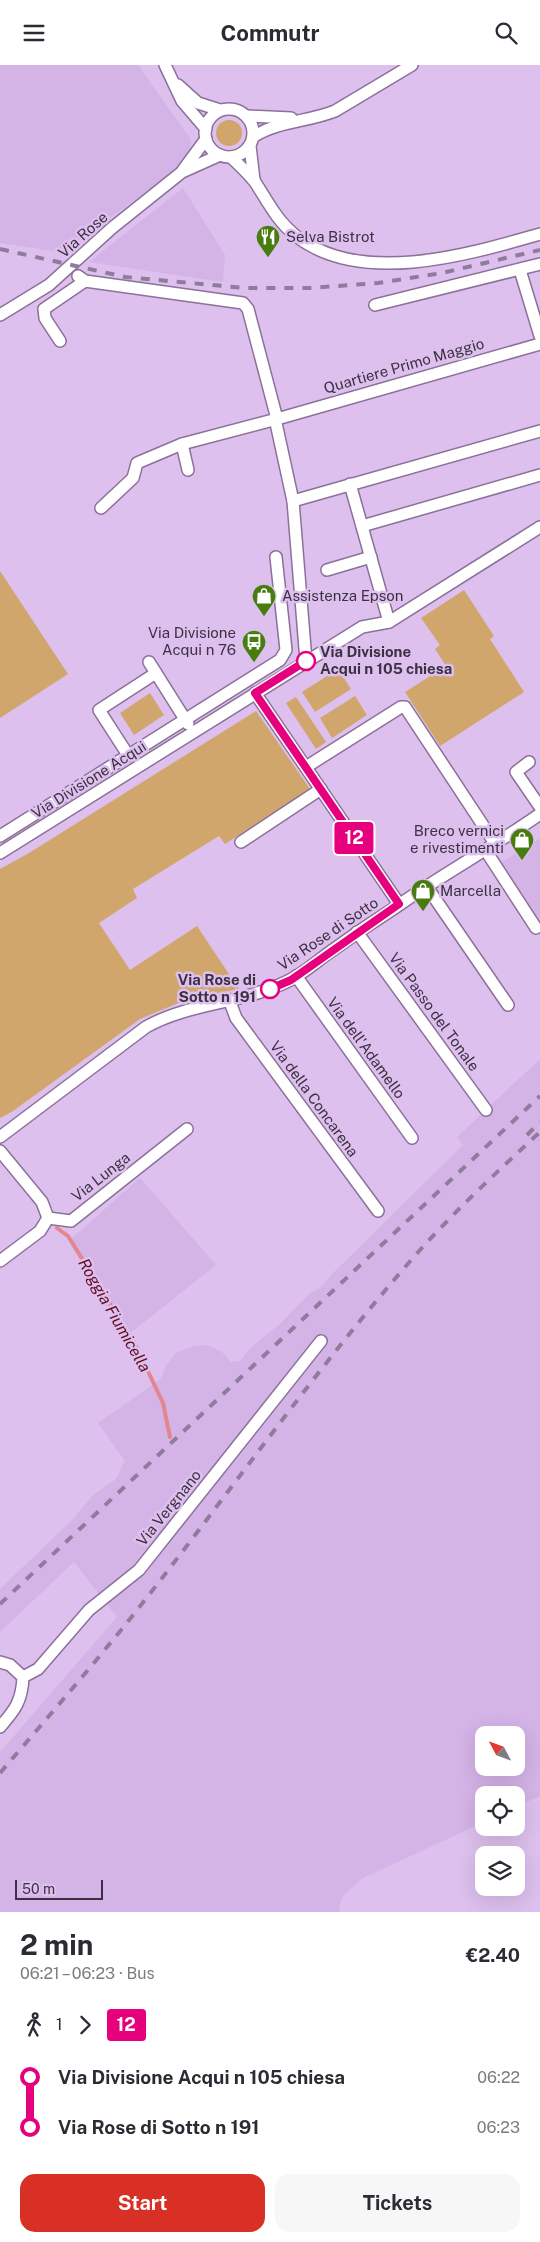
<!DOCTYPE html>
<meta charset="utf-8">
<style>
:root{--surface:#fff;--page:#f7f7f7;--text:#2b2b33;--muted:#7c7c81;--accent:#d93025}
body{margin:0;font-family:"Public Sans",sans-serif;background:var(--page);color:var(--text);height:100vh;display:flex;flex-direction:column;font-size:19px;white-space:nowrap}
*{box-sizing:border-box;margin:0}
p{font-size:16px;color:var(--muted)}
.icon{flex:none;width:28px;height:28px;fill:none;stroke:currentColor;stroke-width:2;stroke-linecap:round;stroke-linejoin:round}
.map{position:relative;height:1847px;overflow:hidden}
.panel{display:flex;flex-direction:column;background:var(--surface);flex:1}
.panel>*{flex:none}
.badge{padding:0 10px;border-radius:4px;font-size:18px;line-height:32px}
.needle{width:32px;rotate:311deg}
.buttons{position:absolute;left:475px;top:1661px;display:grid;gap:10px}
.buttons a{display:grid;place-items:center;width:50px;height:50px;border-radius:10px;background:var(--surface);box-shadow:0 5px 20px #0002;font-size:25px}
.scale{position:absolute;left:15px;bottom:12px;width:88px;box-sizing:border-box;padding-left:5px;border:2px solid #3c3143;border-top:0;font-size:14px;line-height:18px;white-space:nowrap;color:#3c3143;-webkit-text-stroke:4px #ddc0ed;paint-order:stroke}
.map>.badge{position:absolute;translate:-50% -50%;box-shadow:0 0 0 2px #fff}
.legs{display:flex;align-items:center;gap:8px;height:55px;padding:0 20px;font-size:16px}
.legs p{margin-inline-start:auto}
.summary{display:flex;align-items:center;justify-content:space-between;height:85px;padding:0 20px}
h1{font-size:28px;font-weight:700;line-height:38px}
.primary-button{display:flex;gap:10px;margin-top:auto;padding:10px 20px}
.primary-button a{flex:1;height:58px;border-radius:15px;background:var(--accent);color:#fff;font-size:20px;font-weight:700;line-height:58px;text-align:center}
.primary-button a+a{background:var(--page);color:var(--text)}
ul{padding:0 20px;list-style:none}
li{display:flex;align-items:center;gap:18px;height:50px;font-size:19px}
li i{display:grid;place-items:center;width:8px;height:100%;margin:0 6px;background:currentColor}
li i::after{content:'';width:12px;height:12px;margin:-6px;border:4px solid;border-radius:50%;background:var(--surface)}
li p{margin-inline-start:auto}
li:first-child i{background:linear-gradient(#0000 50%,currentColor 0)}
li:last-child i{background:linear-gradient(currentColor 50%,#0000 0)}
header{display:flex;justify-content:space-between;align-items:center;height:65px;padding:0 20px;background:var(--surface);font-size:22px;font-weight:700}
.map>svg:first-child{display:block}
.built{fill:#d4b3e6;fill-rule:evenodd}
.green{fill:#d1a66d}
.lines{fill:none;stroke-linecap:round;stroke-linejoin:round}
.stream{stroke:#e38690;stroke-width:4}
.street-casing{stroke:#8b719a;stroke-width:14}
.street{stroke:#fff;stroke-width:11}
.rail{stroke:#8f7b9b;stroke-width:4;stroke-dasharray:9 9;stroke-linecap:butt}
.line-1-casing{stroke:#fff;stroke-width:11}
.line-1{stroke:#e6007e;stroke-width:8}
.stop-1-dot{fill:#fff;stroke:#e6007e;stroke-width:2.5}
.labels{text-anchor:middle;stroke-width:5;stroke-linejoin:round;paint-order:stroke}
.street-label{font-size:15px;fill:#3c3143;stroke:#ddc0ed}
.poi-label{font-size:15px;fill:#3c3143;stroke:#ddc0ed;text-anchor:start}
.stop-label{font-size:15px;font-weight:bold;fill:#3c3143;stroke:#ddc0ed;text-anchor:start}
.water-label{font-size:16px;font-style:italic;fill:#600c21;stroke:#ddc0ed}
</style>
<header><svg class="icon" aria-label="menu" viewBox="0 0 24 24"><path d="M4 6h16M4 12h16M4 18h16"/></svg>Commutr<svg class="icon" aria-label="search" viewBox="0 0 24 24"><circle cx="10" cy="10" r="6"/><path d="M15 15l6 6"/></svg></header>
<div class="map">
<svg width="540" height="1847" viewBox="0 0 540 1847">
<rect width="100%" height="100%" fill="#ddc0ed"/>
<!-- built -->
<g class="built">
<path d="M0,0H138L191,75L190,85L170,109L103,158L79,180L60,187L0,178Z"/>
<path d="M183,123L225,190L223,217L89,197Z"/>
<path d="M540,773V861L499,799Z"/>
<path d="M540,994V1731L516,1742V1730H484V1757L363,1813L344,1830L340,1838L339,1847H0V1687L117,1552L74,1497L0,1567V1524L73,1454L93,1430L116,1414L125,1396L98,1358L161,1314L165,1302L176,1288L194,1281L207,1280L222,1287L231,1297L240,1296L250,1283L281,1258L310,1228L320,1223L333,1208L463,1080L457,1072ZM484,1670H516V1702H484Z"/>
<path d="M140,1113L216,1200L129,1269L113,1242H107L69,1176Z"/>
</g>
<!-- green -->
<g class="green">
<circle cx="229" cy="68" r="13"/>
<path d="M0,506L68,609L0,653Z"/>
<path d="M464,525L494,571L490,574L524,627L440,681L405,627L446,601L435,584L440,580L421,553Z"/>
<path d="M338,604L351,624L315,647L302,627Z"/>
<path d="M150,628L164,650L134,670L120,648Z"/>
<path d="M355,631L367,650L332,673L320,653Z"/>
<path d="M296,632L326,677L316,684L286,638Z"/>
<path d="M256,646L310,724L225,779L219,771L133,824L137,833L99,858L130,905L197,861L239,924L188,934L140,954L13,1046L0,1053V804L29,788Z"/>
</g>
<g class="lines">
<!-- stream -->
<path class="stream" d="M57,1163L68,1171L135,1279L163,1338L170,1372"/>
<defs>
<g id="street">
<path d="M165,0L182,36L206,64"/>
<path d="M178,20L198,38L220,45"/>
<circle cx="229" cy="68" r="24"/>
<path d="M247,51L291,53"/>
<path d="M253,72C277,56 308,57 335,46L412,0"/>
<path d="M250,81L254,115"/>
<path d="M231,92C239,100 248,108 255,117C268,137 277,156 296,171C361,222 470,189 540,169"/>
<path d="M183,105L206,74"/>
<path d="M520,205L540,271"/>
<path d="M78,211L85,216L243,238L248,244L277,354L182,379L137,398L133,413L101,443"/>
<path d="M375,240L540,199"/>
<path d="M0,250L49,220L112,163L182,107L220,90"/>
<path d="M60,276L45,253L44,244L85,216"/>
<path d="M182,379L188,405"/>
<path d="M350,419L389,557"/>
<path d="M293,436L540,366"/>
<path d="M362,461L540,410"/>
<path d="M327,505L371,492"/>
<path d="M306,596L293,436L276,358L277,354L540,279"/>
<path d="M149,597L188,659"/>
<path d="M255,628L399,839"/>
<path d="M128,690L99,645L156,608"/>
<path d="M529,697L516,707L540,742"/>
<path d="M306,702L401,642H405L496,780"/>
<path d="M0,771L280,595L286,585L276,492"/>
<path d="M241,777L321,724"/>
<path d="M486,786L536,863"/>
<path d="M0,788L362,562L389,557L540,462"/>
<path d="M427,822L508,940"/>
<path d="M357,867L486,1045"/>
<path d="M296,911L412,1073"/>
<path d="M230,937L236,953L378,1146"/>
<path d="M0,1072L146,962C190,937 244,939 290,915C304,908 317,896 330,887C352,871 374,856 396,842C443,809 493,782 540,749"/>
<path d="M0,1086L42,1137L48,1153"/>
<path d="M48,1153L71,1156L187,1064"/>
<path d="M0,1196L40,1166L48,1153"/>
<path d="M0,1597L10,1600L23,1612C22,1636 15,1645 0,1662"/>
<path d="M23,1612L38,1604L89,1545L139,1505L321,1276"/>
</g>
</defs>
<!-- street casing -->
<use href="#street" class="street-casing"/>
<!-- street -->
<use href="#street" class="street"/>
<!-- rail -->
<g class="rail">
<path d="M0,184L125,212L245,223H310L378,218L442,208L540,185"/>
<path d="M527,1070L540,1057"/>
<path d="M0,1539L540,1031"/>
<path d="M0,1708C48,1652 96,1597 141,1540C234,1422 320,1298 420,1185C457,1144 499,1105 540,1067"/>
</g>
</g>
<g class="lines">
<defs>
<path id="line-1" d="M270,924L291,915L399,839L255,628L306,596"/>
</defs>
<!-- line-1 casing -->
<use href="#line-1" class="line-1-casing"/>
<!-- line-1 -->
<use href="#line-1" class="line-1"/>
</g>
<!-- icons -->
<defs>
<symbol id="restaurant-pin" viewBox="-11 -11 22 30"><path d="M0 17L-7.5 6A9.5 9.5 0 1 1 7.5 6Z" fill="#477c0f" stroke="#ddc0ed"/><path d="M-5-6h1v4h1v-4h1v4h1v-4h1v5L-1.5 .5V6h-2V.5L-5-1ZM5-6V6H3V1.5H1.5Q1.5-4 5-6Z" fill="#fff"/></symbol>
<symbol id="shop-pin" viewBox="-11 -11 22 30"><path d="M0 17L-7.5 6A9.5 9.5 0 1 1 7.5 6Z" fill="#477c0f" stroke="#ddc0ed"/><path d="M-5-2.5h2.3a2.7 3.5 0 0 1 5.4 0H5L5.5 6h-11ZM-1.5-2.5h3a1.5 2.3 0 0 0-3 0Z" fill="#fff"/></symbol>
<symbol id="bus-pin" viewBox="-11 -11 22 30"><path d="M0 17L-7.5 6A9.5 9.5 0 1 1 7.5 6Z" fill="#477c0f" stroke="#ddc0ed"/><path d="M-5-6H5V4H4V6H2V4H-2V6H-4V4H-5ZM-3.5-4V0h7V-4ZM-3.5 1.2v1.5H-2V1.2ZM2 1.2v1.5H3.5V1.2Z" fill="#fff"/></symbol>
</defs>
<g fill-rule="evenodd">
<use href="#restaurant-pin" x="254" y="158" width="28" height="38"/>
<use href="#shop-pin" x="250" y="517" width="28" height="38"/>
<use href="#bus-pin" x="240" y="563" width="28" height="38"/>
<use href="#shop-pin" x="508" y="761" width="28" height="38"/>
<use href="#shop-pin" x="409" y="812" width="28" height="38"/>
</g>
<!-- markers -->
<g class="stop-1-dot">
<circle cx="306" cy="596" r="9"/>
<circle cx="270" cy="924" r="9"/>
</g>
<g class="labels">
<!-- street labels -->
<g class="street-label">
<text transform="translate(83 170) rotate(-42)" y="5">Via Rose</text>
<text transform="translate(404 301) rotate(-16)" y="5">Quartiere Primo Maggio</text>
<text transform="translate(89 715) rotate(-32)" y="5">Via Divisione Acqui</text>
<text transform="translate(328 869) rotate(-34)" y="5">Via Rose di Sotto</text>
<text transform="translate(434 947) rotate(54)" y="5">Via Passo del Tonale</text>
<text transform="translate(366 983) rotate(54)" y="5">Via dell'Adamello</text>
<text transform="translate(314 1034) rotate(54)" y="5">Via della Concarena</text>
<text transform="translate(101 1112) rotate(-38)" y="5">Via Lunga</text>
<text transform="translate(169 1443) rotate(-51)" y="5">Via Vergnano</text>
</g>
<!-- poi labels -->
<g class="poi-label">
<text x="286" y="177">Selva Bistrot</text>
<text x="282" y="536">Assistenza Epson</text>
<text x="236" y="573" text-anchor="end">Via Divisione<tspan x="236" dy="17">Acqui n 76</tspan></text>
<text x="504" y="771" text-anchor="end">Breco vernici<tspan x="504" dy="17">e rivestimenti</tspan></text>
<text x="440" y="831">Marcella</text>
</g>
<!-- stop labels -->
<g class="stop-label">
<text x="320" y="592">Via Divisione<tspan x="320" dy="17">Acqui n 105 chiesa</tspan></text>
<text x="256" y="920" text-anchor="end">Via Rose di<tspan x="256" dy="17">Sotto n 191</tspan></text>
</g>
<!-- water labels -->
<g class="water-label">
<text transform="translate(115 1250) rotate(60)" y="6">Roggia Fiumicella</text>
</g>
</g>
</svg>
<div class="buttons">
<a><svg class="needle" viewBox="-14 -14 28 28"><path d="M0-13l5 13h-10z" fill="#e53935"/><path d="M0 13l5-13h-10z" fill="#7c7c81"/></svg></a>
<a><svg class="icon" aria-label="locate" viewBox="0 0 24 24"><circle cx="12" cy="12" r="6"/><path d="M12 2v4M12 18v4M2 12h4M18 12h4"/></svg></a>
<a><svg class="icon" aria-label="layers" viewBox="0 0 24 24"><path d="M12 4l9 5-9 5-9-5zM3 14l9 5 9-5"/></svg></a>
</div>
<div class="scale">50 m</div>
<b class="badge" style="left:354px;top:773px;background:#e6007e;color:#fff">12</b>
</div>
<section class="panel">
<div class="summary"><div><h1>2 min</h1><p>06:21 – 06:23 · Bus</p></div><b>€2.40</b></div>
<div class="legs"><svg class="icon" aria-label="walk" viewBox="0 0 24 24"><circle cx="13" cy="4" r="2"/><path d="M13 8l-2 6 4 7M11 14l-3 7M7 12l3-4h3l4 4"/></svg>1<svg class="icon" aria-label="forward" viewBox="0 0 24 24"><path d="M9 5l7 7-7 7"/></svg><b class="badge" style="background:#e6007e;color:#fff">12</b></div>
<ul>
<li><i style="color:#e6007e"></i><b>Via Divisione Acqui n 105 chiesa</b><p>06:22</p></li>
<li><i style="color:#e6007e"></i><b>Via Rose di Sotto n 191</b><p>06:23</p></li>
</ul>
<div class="primary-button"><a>Start</a><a>Tickets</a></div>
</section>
